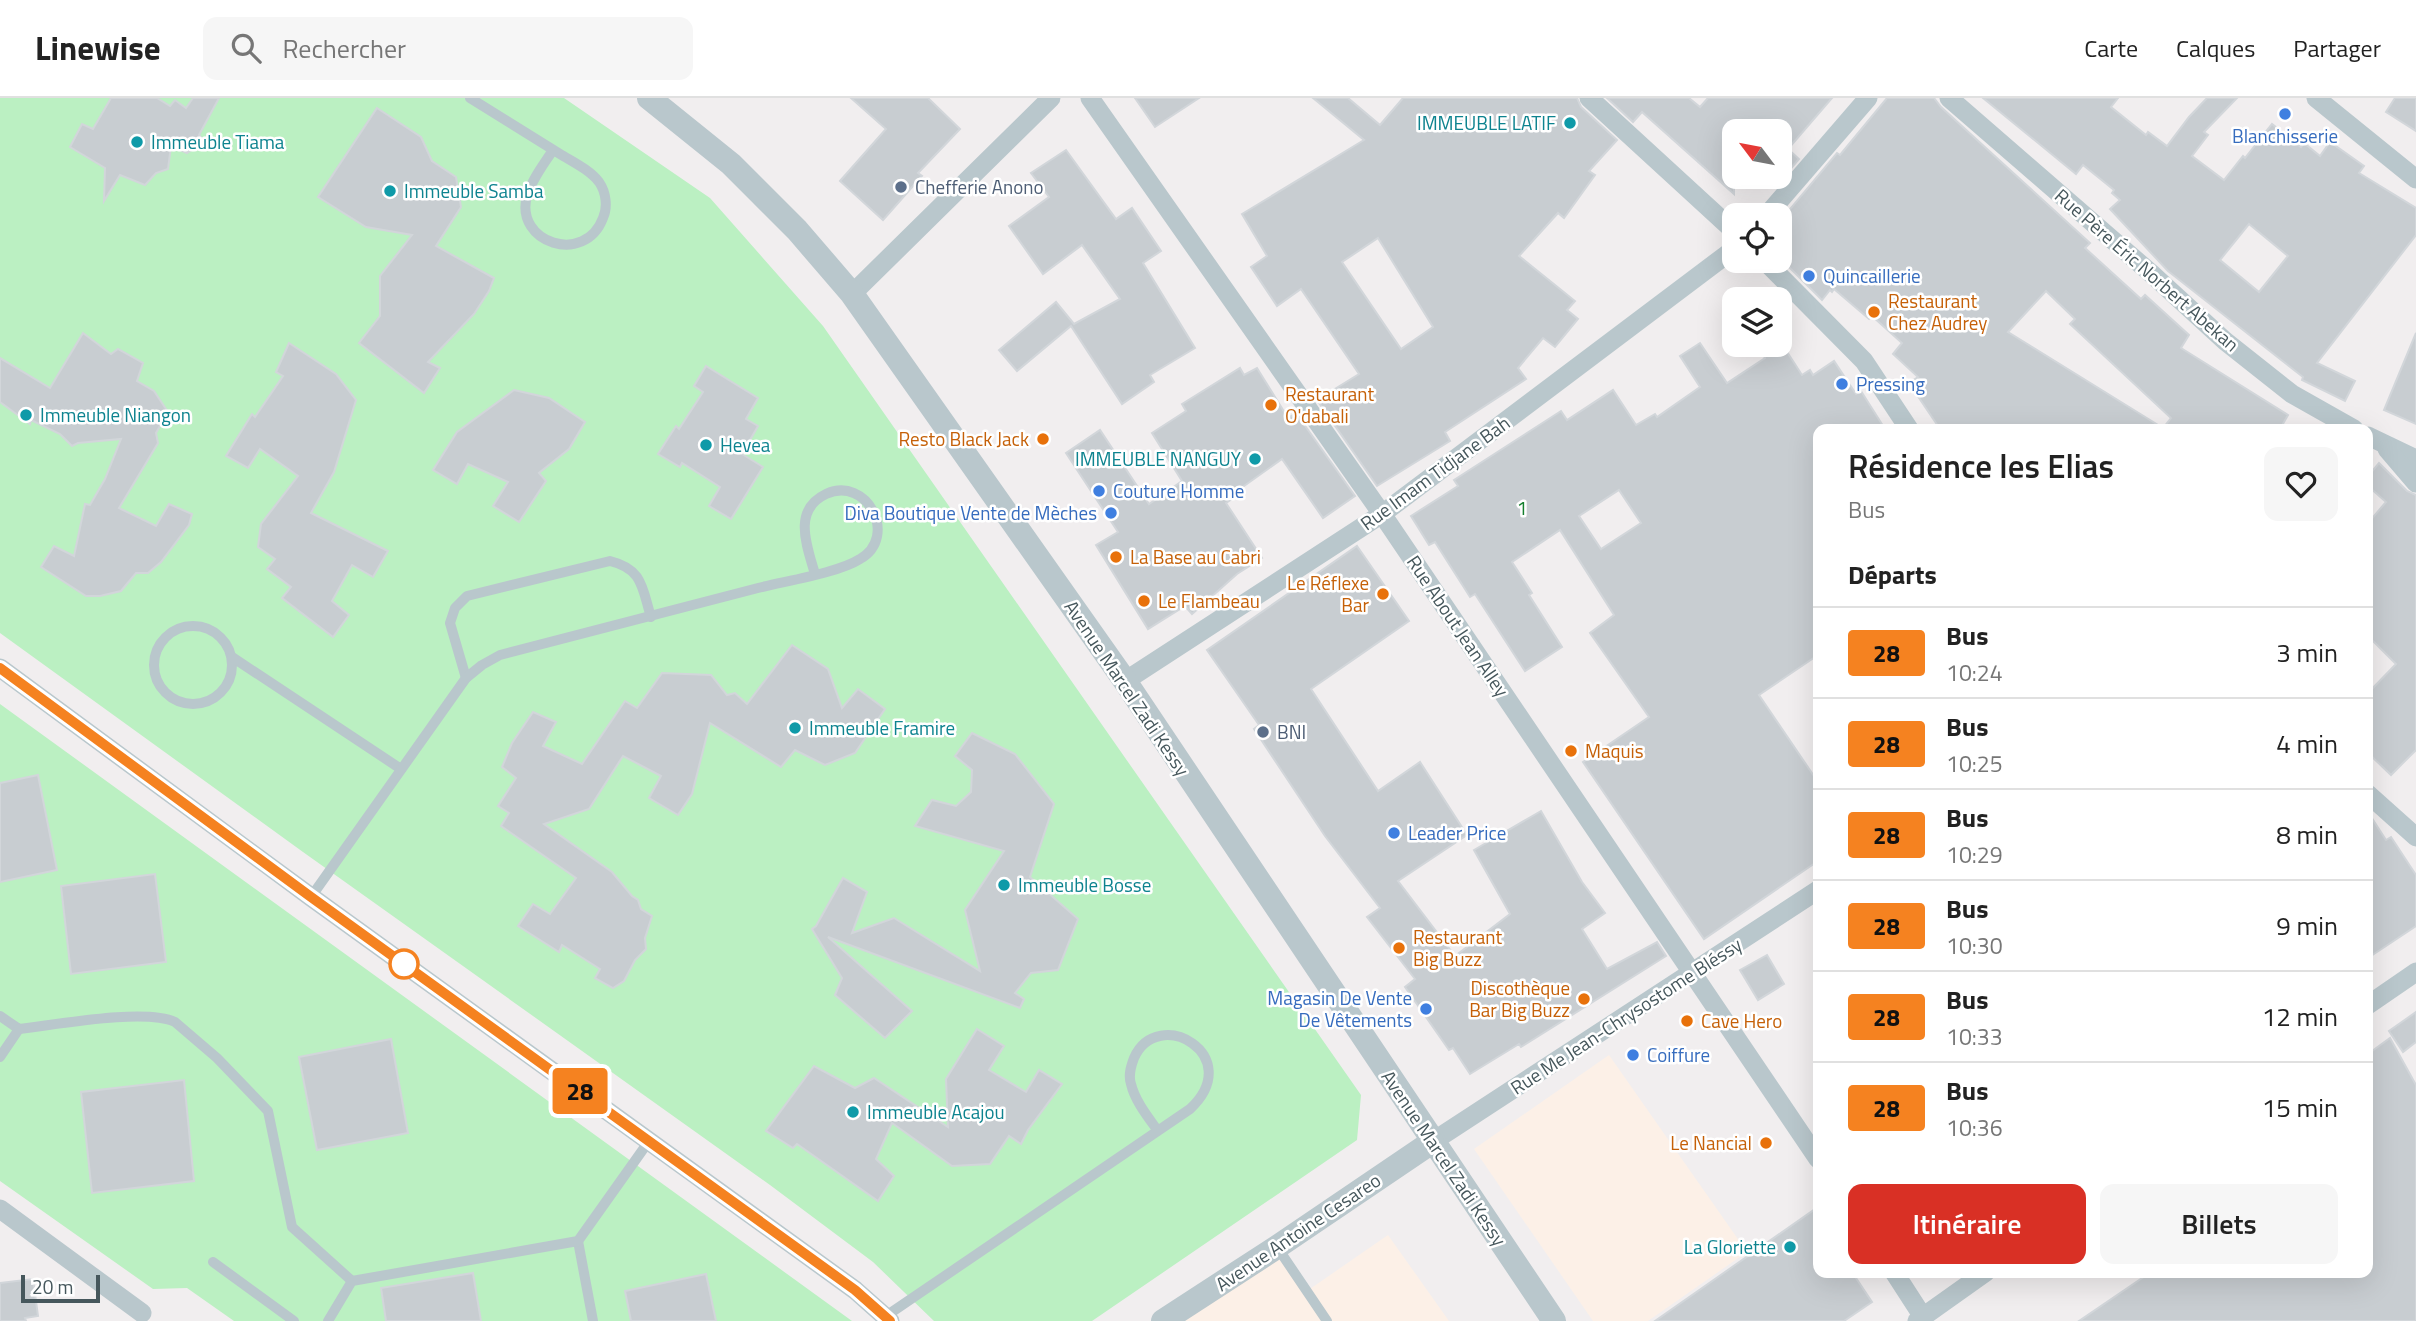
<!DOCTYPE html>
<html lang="fr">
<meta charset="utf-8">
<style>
:root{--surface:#fff;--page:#f6f6f6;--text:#222;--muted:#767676;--line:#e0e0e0;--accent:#d93025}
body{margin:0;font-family:"Titillium Web",sans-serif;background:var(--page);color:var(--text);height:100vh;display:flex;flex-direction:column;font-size:26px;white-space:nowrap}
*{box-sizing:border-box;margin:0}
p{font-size:23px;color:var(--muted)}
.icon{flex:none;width:38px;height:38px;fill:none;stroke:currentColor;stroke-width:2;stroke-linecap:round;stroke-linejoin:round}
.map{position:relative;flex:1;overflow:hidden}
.panel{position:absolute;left:1813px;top:326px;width:560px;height:854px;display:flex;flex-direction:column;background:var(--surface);border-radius:14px;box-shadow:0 7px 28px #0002}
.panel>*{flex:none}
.badge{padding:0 14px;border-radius:5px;font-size:24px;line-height:46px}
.needle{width:46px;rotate:302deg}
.fabs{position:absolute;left:1722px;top:21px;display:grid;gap:14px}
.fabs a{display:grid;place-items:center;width:70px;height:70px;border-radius:14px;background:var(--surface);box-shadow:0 7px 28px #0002;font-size:35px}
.scale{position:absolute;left:21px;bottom:18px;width:79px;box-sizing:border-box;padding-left:7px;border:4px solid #46575c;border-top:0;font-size:19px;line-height:24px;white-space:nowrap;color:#46575c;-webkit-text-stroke:5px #fff;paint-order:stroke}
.map>.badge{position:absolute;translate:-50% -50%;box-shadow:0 0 0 4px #fff}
h2{padding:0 35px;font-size:26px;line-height:63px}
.round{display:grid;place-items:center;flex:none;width:74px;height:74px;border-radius:14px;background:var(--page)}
.headline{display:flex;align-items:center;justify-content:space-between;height:119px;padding:0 35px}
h1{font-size:33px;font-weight:600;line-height:52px}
.action{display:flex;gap:14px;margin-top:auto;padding:14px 35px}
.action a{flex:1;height:80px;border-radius:14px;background:var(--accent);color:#fff;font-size:28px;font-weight:600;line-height:80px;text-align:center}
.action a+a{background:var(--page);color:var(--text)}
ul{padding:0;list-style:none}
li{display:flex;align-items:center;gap:21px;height:91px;padding:0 35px;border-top:2px solid var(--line)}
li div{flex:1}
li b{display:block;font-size:26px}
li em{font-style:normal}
li .badge{min-width:77px;font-weight:700;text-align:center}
header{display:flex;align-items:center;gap:42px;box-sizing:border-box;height:98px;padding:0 35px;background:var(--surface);border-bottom:2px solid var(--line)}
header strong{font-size:33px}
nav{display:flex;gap:38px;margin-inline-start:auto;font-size:24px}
.search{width:490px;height:63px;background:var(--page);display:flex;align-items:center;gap:18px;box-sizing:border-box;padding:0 24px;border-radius:14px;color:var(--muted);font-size:26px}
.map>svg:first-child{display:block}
.commercial{fill:#fcf0e7}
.green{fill:#bbf0c2}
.building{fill:#c8cdd1;stroke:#d2d6da;stroke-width:2;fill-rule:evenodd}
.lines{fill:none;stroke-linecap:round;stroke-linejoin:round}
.service{stroke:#b9c7cc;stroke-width:10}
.minor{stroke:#b9c7cc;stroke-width:19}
.tertiary{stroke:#b9c7cc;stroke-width:24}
.line-casing{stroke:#fff;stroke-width:16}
.line{stroke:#f58220;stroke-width:10}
.shop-dot{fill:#3f7fe0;stroke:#fff;stroke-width:2.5}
.culture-dot{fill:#0f9aa8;stroke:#fff;stroke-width:2.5}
.service-dot{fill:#5c6f8a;stroke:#fff;stroke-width:2.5}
.food-dot{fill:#e8710a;stroke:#fff;stroke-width:2.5}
.stop-dot{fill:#fff;stroke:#f58220;stroke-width:3.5}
.labels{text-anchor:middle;stroke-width:5;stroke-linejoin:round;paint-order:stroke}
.culture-label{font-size:19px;fill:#0d838f;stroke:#fff;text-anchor:start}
.shop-label{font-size:19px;fill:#366cbe;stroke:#fff;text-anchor:start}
.service-label{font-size:19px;fill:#4e5e75;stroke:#fff;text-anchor:start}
.street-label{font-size:19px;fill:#46575c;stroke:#fff}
.food-label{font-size:19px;fill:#c56008;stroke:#fff;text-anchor:start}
.park-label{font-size:19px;fill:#157f2e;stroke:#fff}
</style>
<header>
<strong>Linewise</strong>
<div class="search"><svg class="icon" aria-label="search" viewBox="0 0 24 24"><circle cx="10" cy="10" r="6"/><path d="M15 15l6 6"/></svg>Rechercher</div>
<nav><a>Carte</a><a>Calques</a><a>Partager</a></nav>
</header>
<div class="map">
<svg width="2416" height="1223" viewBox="0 0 2416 1223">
<rect width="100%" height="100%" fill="#f1eeef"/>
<!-- commercial -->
<g class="commercial">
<path d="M1609,957L1747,1154L1648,1223H1593L1474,1051Z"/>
<path d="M1388,1137L1449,1223H1169L1277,1149L1307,1193Z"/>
</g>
<!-- green -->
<g class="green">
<path d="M0,0H564L710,100L823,228L1361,997L1357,1042L1092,1223H934L873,1164L770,1087L303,754L0,535Z"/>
<path d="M0,606L852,1223H234L187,1190L153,1191L0,1083Z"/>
</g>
<!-- building -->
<g class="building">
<path d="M111,0H157L170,8L175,2L186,10L193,0H219L199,37L204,43L187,55L171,48L168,71L156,75L145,87L120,77L104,103L105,70L70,49L82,26L93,31Z"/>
<path d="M851,0H928L960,31L918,75L922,78L883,122L840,83L886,31Z"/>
<path d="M1135,0H1199L1155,29Z"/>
<path d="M1313,0H1348L1380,27L1403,0H1577L1581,9L1617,42L1589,73L1595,77L1564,120L1558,115L1519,158L1575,203L1567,212L1578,221L1555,249L1543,240L1518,270L1526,281L1445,334L1450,343L1377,388L1317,302L1359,276L1301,191L1277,208L1251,169L1267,158L1242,116L1364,42ZM1378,140L1433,229L1401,251L1342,164Z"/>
<path d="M1607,0H1689L1700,9L1708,0H1832L1788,51L1799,61L1780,83V33H1734V96L1642,14L1633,24Z"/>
<path d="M1887,0H1934L1941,9L2090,145L2085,150L2141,201L2145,197L2189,237L2181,250L2288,317L2280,331H1940L1909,285L1918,279L1893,256L1902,245L1872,218L1869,221L1834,191L1832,194L1830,192L1822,202L1780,160V123L1837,55L1840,57ZM2046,193L2075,221L2070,226L2171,320L2163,330L2008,234Z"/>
<path d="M1983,0H2118L2111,9L2146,37L2148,34L2167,48L2189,19L2207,0H2237L2204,34L2208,37L2192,58L2224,82L2243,58L2245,60L2272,26L2301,49L2304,45L2320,58L2330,44L2364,68L2359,75L2416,110V137L2317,265L2355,283L2345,303L2302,282L2303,279L2168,173L2110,111L2120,102L2112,95L2114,92L2083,67L2076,76ZM2249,126L2288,158L2259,194L2220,162Z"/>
<path d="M2395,0H2416V33L2386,14Z"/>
<path d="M377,10L421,39L432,63L456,79L461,109L436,148L494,180L489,193L474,216L428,264L440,270L424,295L359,245L380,218V178L412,137L366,129L318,99Z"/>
<path d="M1066,52L1116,121L1132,110L1161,153L1143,165L1195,250L1150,277L1154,284L1122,306L1071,228L1017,273L999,252L1056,204L1074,226L1120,201L1082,147L1043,176L1009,128L1049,99L1031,75Z"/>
<path d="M83,235L111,256L118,251L143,265L137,283L154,293L168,314L156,335L158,345L119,410L156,428L169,406L192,416L189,427L161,464L148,475H136L121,493L100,498H86L41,469L54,448L74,458L85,406L90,407L105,381L121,341L78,345L72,348L60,336L31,322L30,326L0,304V260L50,290Z"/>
<path d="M2416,235V326L2384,312Z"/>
<path d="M1780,243L1802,277L1810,272L1813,277L1834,263L1856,296L1861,293L1885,331H1818V557L1759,597L1818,684V763L1704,841L1583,664L1649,619L1590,535L1614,517L1560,432L1512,464L1532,495L1529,497L1562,549L1525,573L1475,496L1470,499L1435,444L1429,447L1411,418L1458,388L1454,382L1561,313L1567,322L1613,292L1636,327L1655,316L1657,319L1700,289L1680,258L1700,245L1727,285L1765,260L1761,254L1773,247H1780ZM1619,392L1641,425L1601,451L1579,418Z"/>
<path d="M289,245L336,276L356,302L334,374L311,415L388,453L373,479L352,467L332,503L349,517L333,539L282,500L291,489L267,471L275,461L258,449L261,426L298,378L260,351L248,370L226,358L252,316L255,319L283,278L276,274Z"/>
<path d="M706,268L758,300L746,321L758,328L742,356L763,369L731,421L709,408L720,389L682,365L680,369L658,356L676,328L679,331L703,294L694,288Z"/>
<path d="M1240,270L1244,277L1257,270L1288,320L1296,315L1355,398L1323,420L1282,361L1230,398L1232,401L1226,405L1262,460L1237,476L1192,516L1185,508L1148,531L1096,447L1118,434L1066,355L1100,332L1149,406L1182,383L1152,335L1186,313L1182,306Z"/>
<path d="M514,292L549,300L585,324L569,351L539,375L546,383L519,424L493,408L508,384L468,366L457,386L433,372L457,334Z"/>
<path d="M2379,365L2407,393L2416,397V652L2391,677L2368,655V595L2396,566L2368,538V425L2386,404L2368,388V378Z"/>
<path d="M1357,448L1409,523L1311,591L1378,693L1420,664L1467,737L1398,783L1455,858L1510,816L1474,752L1541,713L1582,784L1605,815L1582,831L1607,871L1657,844L1666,858L1521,949L1519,946L1470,976L1453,950L1449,952L1405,889L1415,881L1367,819L1380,810L1325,738L1254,631L1259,627L1207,552Z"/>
<path d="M792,547L828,571L842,610L858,591L885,611L855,655L825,667L795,652L781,669L710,625L692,696L678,717L649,700L661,678L623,658L589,711L544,726L612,774L632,798L638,802L641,811L652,818L645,840L646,851L635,862L624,883L613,890L595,880L600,871L562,847L559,854L518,828L533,806L550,816L576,780L501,728L509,715L498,708L516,680L502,669L512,645L533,614L556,624L543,648L582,666L625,603L637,610L662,575L711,577L727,597L735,595L747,606Z"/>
<path d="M972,635L1015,656L1054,706L1030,779L1078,821L1058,872L1031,875L1015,895L1024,901L1020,910L828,839L912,913L885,940L835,897L842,880L812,831L816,828L843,780L867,794L852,835L894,820L980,873L965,812L1004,753L915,728L932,702L956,708L971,694L972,672L955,658Z"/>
<path d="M38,677L57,772L0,784V685Z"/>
<path d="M2368,714L2386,742L2391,739L2416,777V828L2368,860Z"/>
<path d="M155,776L166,864L71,876L61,788Z"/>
<path d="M1767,857L1784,886L1758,902L1740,872Z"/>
<path d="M2416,914V944L2403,954L2389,933Z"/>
<path d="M977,931L1004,948L989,972L1026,994L1039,972L1062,986L1028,1032L1021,1046L1009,1038L990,1066L952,1068L892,1025L876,1061L894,1078L878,1103L797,1046L793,1050L766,1033L814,968L855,990L874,980L948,1029L946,981Z"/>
<path d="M2390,940L2416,987V1223H2079L2151,1174H2368V956Z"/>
<path d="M391,941L408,1035L317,1052L299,959Z"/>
<path d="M184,982L194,1083L92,1095L81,994Z"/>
<path d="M1818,1109V1174H1852L1872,1204L1844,1223H1655Z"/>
<path d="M473,1175L481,1223H386L381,1190Z"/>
<path d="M706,1176L716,1223H631L625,1193Z"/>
<path d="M33,1181L38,1218L25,1220L26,1223H0V1185Z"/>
</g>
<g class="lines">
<!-- service -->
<g class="service">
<path d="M470,0C500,19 530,37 560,56C573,64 590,72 599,84C606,94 608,109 603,120C585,168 514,145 527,98C532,81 544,66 553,52"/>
<circle cx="193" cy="567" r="39"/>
<path d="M232,559L401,671"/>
<path d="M466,580L450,525L455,510L467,498L610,463C643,471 642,490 651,519"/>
<path d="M311,799L466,580L482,567L500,557C586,535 672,513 758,490C785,483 838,475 860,461C899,439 867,377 826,396C792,412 807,448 815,476"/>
<path d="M0,918L19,931C55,927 144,910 175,924L217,960L268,1013L292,1129L352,1183"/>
<path d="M0,959L19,931"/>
<path d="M578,1143L593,1223"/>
<path d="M1277,1149L1327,1223"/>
<path d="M213,1164L294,1223"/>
<path d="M886,1218L1190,1011C1247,958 1158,906 1134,960C1131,968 1128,977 1131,986C1135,1003 1148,1019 1158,1033"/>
<path d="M328,1223L352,1183L578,1143L649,1043"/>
</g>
<!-- minor -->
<g class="minor">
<path d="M1090,0L1382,416L1818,1061"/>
<path d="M1589,0L1734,133"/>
<path d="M1949,0L2153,177L2225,243L2292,296L2354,331"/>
<path d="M2316,0L2416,81"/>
<path d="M1767,117L1868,0"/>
<path d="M1765,163L1864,263L1909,331"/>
<path d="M852,196L1051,0"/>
<path d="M2368,338L2416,361"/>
<path d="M2387,351L2416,385"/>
<path d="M0,570L311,799L855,1192L890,1223"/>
<path d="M1125,583L1382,416L1734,151"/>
<path d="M2368,696L2416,739"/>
<path d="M2368,907L2416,874"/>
<path d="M1432,1044L1818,792"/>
<path d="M0,1111L142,1215"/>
<path d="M1894,1174L1923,1219"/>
<path d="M1917,1223L1986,1174"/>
</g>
<!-- tertiary -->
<g class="tertiary">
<path d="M649,0L731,66L797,132L852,196L1125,583L1554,1223"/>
<path d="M1163,1223L1277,1149L1432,1044"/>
</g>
</g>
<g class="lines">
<defs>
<path id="line" d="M0,570L311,799L855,1192L890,1223"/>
</defs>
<!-- line casing -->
<use href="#line" class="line-casing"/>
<!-- line -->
<use href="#line" class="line"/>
</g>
<!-- markers -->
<g class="shop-dot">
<circle cx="2285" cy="16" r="7"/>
<circle cx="1809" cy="178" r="7"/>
<circle cx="1842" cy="286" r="7"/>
<circle cx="1099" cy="393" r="7"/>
<circle cx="1111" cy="415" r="7"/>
<circle cx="1394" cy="735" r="7"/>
<circle cx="1426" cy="911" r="7"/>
<circle cx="1633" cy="957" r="7"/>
</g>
<g class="culture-dot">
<circle cx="1570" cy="25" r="7"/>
<circle cx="137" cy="44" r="7"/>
<circle cx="390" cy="93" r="7"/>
<circle cx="26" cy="317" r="7"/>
<circle cx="706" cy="347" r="7"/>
<circle cx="1255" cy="361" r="7"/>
<circle cx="795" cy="630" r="7"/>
<circle cx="1004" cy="787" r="7"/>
<circle cx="853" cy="1014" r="7"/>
<circle cx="1790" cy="1149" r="7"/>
</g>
<g class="service-dot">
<circle cx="901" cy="89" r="7"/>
<circle cx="1263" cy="634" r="7"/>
</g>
<g class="food-dot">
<circle cx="1874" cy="214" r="7"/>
<circle cx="1271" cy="307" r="7"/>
<circle cx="1043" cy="341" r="7"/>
<circle cx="1116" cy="459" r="7"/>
<circle cx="1383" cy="496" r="7"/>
<circle cx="1144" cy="503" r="7"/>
<circle cx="1571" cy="653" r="7"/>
<circle cx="1399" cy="850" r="7"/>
<circle cx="1584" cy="901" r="7"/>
<circle cx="1687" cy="923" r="7"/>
<circle cx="1766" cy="1045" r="7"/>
</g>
<circle class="stop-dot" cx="404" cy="866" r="14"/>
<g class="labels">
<!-- culture labels -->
<g class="culture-label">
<text x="1556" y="32" text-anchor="end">IMMEUBLE LATIF</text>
<text x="151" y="51">Immeuble Tiama</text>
<text x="404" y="100">Immeuble Samba</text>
<text x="40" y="324">Immeuble Niangon</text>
<text x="720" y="354">Hevea</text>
<text x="1241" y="368" text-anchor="end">IMMEUBLE NANGUY</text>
<text x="809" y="637">Immeuble Framire</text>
<text x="1018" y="794">Immeuble Bosse</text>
<text x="867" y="1021">Immeuble Acajou</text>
<text x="1776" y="1156" text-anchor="end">La Gloriette</text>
</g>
<!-- shop labels -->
<g class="shop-label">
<text x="2285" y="45" text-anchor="middle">Blanchisserie</text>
<text x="1823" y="185">Quincaillerie</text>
<text x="1856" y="293">Pressing</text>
<text x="1113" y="400">Couture Homme</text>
<text x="1097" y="422" text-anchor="end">Diva Boutique Vente de Mèches</text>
<text x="1408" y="742">Leader Price</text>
<text x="1412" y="907" text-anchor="end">Magasin De Vente<tspan x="1412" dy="22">De Vêtements</tspan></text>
<text x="1647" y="964">Coiffure</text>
</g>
<!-- service labels -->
<g class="service-label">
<text x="915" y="96">Chefferie Anono</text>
<text x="1277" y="641">BNI</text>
</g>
<!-- street labels -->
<g class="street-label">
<text transform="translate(2147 172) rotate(41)" y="7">Rue Père Éric Norbert Abekan</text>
<text transform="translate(1435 375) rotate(-36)" y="7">Rue Imam Tidjane Bah</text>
<text transform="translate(1458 528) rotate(56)" y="7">Rue About Jean Alley</text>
<text transform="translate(1127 590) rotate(56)" y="7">Avenue Marcel Zadi Kessy</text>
<text transform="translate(1626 918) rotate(-33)" y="7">Rue Me Jean-Chrysostome Bléssy</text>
<text transform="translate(1444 1060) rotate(56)" y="7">Avenue Marcel Zadi Kessy</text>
<text transform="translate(1298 1134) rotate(-34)" y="7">Avenue Antoine Cesareo</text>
</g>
<!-- food labels -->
<g class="food-label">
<text x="1888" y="210">Restaurant<tspan x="1888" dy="22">Chez Audrey</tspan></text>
<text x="1285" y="303">Restaurant<tspan x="1285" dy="22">O'dabali</tspan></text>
<text x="1029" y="348" text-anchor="end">Resto Black Jack</text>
<text x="1130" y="466">La Base au Cabri</text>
<text x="1369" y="492" text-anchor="end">Le Réflexe<tspan x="1369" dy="22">Bar</tspan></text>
<text x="1158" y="510">Le Flambeau</text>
<text x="1585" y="660">Maquis</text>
<text x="1413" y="846">Restaurant<tspan x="1413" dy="22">Big Buzz</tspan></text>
<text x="1570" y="897" text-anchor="end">Discothèque<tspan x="1570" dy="22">Bar Big Buzz</tspan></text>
<text x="1701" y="930">Cave Hero</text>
<text x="1752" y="1052" text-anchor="end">Le Nancial</text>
</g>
<!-- park labels -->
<g class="park-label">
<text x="1522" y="417">1</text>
</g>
</g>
</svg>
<div class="fabs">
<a><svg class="needle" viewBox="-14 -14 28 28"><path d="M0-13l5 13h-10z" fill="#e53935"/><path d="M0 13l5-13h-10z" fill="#767676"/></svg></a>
<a><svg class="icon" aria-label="locate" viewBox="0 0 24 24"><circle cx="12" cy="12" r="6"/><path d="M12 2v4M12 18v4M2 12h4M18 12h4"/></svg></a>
<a><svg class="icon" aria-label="layers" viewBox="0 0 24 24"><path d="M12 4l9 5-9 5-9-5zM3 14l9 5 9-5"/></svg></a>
</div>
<div class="scale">20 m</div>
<b class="badge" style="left:580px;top:993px;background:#f58220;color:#111">28</b>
<section class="panel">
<div class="headline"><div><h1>Résidence les Elias</h1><p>Bus</p></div><a class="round"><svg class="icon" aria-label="heart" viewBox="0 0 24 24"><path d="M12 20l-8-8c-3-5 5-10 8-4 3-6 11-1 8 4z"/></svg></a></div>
<h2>Départs</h2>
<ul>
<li><span class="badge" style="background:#f58220;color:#111">28</span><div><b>Bus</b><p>10:24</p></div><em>3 min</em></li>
<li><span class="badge" style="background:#f58220;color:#111">28</span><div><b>Bus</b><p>10:25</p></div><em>4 min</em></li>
<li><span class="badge" style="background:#f58220;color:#111">28</span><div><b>Bus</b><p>10:29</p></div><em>8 min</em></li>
<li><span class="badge" style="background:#f58220;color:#111">28</span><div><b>Bus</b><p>10:30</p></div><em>9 min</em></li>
<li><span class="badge" style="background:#f58220;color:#111">28</span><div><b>Bus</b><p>10:33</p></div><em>12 min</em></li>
<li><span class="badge" style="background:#f58220;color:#111">28</span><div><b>Bus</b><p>10:36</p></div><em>15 min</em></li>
</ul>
<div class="action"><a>Itinéraire</a><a>Billets</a></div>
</section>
</div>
